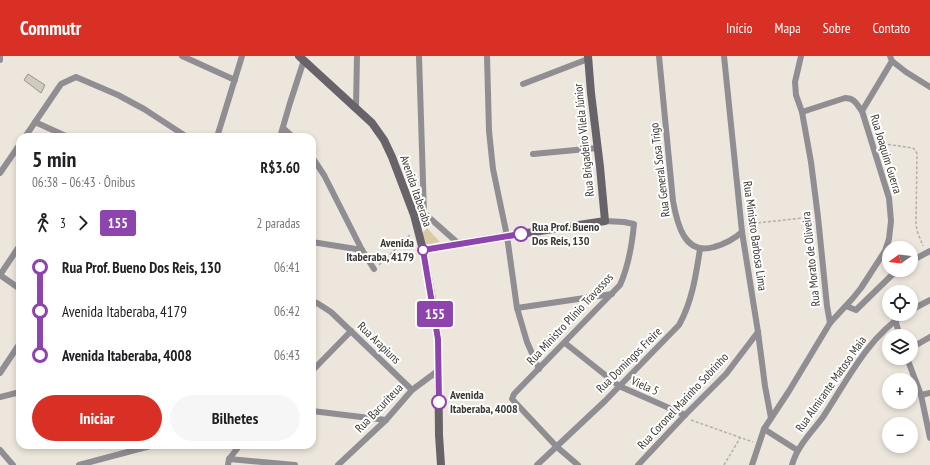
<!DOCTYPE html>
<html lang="pt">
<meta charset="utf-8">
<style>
:root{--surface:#fff;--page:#f6f6f6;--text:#202124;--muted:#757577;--accent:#d93025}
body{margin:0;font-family:"PT Sans Narrow",sans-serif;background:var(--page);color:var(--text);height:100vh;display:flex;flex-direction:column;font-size:15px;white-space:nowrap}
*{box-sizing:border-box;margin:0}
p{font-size:13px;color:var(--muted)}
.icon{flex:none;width:22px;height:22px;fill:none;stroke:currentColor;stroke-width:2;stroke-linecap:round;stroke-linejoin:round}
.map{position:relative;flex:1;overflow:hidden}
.sheet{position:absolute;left:16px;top:77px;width:300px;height:316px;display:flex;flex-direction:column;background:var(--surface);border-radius:12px;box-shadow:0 2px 6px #0003}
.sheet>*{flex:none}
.badge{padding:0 8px;border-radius:3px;font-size:14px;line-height:26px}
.needle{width:26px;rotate:255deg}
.fabs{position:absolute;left:882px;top:185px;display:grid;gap:8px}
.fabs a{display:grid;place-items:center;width:36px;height:36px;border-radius:50%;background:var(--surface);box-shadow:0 2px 6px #0003;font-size:20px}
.map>.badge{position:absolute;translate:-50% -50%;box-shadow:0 0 0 2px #fff}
.legs{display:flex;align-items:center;gap:6px;height:44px;padding:0 16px;font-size:13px}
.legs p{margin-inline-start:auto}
.summary{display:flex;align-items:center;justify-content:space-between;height:68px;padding:0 16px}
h1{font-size:22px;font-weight:700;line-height:30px}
.button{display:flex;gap:8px;margin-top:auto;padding:8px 16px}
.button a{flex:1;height:46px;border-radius:24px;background:var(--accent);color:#fff;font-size:16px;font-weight:700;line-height:46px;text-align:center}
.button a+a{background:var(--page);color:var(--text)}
ul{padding:0 16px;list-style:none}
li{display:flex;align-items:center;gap:14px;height:44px;font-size:15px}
li i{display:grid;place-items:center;width:6px;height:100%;margin:0 5px;background:currentColor}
li i::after{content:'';width:10px;height:10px;margin:-5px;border:3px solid;border-radius:50%;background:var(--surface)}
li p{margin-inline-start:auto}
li:first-child i{background:linear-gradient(#0000 50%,currentColor 0)}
li:last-child i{background:linear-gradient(currentColor 50%,#0000 0)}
header{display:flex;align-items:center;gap:24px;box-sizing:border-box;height:56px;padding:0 20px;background:var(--accent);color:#fff}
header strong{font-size:19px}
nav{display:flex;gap:22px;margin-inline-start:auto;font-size:14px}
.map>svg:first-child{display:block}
.green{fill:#dbc8a6}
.building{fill:#d0cabf;stroke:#99948a}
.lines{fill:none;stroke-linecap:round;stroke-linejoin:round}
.path{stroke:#b4afa7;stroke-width:1.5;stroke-dasharray:3 2;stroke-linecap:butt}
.street{stroke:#908e92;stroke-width:6}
.secondary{stroke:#676369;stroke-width:8}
.line-1-casing{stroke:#fff;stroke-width:9}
.line-1{stroke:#8e44ad;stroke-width:6}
.stop-1-dot{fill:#fff;stroke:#8e44ad;stroke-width:2}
.labels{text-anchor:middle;stroke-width:4;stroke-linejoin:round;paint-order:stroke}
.street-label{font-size:12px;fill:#3b3935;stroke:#fff}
.stop-label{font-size:12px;font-weight:bold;fill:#3b3935;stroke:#fff;text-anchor:start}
</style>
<header>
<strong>Commutr</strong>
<nav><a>Início</a><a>Mapa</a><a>Sobre</a><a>Contato</a></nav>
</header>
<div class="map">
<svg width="930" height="409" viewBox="0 0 930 409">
<rect width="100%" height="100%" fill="#ece6dc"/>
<!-- green -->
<path class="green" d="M427,172L440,186L424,189L422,178Z"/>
<!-- building -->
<path class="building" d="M28,18L45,29L41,37L24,24Z"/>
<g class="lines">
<!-- path -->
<g class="path">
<path d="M878,87L913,92L916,95L917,98L916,168L917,175L923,190"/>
<path d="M748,168L812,161"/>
<path d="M379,209L411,178"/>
<path d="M691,364L753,386"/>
<path d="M724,409L740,382"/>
</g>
<!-- street -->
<g class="street">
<path d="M0,0V4"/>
<path d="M182,0L235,24"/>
<path d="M487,0L489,75L493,113L507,180L517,252L527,286L539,313"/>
<path d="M659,0L673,145C677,167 684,200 714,191C725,188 733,184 742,176"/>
<path d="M724,0L742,176L758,276L765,330L771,362"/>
<path d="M892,5L906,16L930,31"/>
<path d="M523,28L588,3"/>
<path d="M356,51L357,0"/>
<path d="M862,55L892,5L890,0"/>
<path d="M802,56L845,42C855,42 857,49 862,55L889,142L891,165L889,183L885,195L861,232L853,242L830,267"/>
<path d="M35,66L68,81"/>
<path d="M283,72L293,81"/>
<path d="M25,81L61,28L76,21L118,39L144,53L187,81"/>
<path d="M217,81L242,0"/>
<path d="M280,81L290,47L304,4"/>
<path d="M533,98L597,92"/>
<path d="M312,101L324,119L362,194L374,213"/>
<path d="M0,117L20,88"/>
<path d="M424,157L459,188"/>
<path d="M414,159L424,157L419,0"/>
<path d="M312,186L362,194"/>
<path d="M911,205L930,195"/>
<path d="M0,219L20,189"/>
<path d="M0,219L20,233"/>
<path d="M312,245L317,247L331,256L412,334"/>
<path d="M846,250L856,254L897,214"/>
<path d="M517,252L612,238"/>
<path d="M911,254L930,244"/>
<path d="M895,264L900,280"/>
<path d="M565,287L619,330L685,359"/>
<path d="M911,292L930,281"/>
<path d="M907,302L921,339L930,382"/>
<path d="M312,315L351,275"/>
<path d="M0,317L20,287"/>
<path d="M921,339L930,337"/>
<path d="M0,341L20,336"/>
<path d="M312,355L386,364"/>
<path d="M764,373L797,394"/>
<path d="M0,394L13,409"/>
<path d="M229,403L295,409"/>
<path d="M79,409L154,389"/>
<path d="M228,409L229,403L240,389"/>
<path d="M338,409L386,364L412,334L439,314"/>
<path d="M537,409L605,345L679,269C692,246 696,219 700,193"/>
<path d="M578,409L557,391L512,343L514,338L620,229C629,209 632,189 634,168L624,166L605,165"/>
<path d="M638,409L685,359L726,318L758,276"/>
<path d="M752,409L764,373L789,335L830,267L827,250L818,161L811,106L802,56L796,39L795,26L801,0"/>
<path d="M792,409C797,390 812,376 823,361C847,325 867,282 905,258"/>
</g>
<!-- secondary -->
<g class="secondary">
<path d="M299,0L372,67L384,84L392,101L414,159L423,194L435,260L438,283L439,379L441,409"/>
<path d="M423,194L507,180L605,165L600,111L591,37L588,0"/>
</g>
</g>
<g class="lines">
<defs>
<path id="line-1" d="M439,346L438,283L423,194L521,178"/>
</defs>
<!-- line-1 casing -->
<use href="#line-1" class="line-1-casing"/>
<!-- line-1 -->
<use href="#line-1" class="line-1"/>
</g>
<!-- markers -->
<g class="stop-1-dot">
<circle cx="521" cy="178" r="7"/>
<circle cx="423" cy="194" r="5"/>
<circle cx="439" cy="346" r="7"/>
</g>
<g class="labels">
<!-- street labels -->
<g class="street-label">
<text transform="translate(584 84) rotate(-96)" y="4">Rua Brigadeiro Vilela Júnior</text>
<text transform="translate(886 98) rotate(73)" y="4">Rua Joaquim Guerra</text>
<text transform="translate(660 114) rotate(-97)" y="4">Rua General Sosa Trigo</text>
<text transform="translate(416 135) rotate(71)" y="4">Avenida Itaberaba</text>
<text transform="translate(755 180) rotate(82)" y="4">Rua Ministro Barbosa Lima</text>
<text transform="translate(811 203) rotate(-96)" y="4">Rua Morato de Oliveira</text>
<text transform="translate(570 263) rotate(-47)" y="4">Rua Ministro Plínio Travassos</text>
<text transform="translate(379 287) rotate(44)" y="4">Rua Arapiuns</text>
<text transform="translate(629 304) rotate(-45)" y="4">Rua Domingos Freire</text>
<text transform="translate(831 328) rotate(-55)" y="4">Rua Almirante Matoso Maia</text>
<text transform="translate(645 330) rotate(24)" y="4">Viela 5</text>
<text transform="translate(683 345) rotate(-47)" y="4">Rua Coronel Marinho Sobrinho</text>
<text transform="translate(379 352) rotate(-46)" y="4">Rua Bacuriteua</text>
</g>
<!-- stop labels -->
<g class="stop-label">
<text x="532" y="175">Rua Prof. Bueno<tspan x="532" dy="14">Dos Reis, 130</tspan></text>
<text x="414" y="191" text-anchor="end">Avenida<tspan x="414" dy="14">Itaberaba, 4179</tspan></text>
<text x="450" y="343">Avenida<tspan x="450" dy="14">Itaberaba, 4008</tspan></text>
</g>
</g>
</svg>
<div class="fabs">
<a><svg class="needle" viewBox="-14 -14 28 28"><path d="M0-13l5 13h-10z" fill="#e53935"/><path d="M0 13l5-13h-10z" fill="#757577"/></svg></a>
<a><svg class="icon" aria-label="locate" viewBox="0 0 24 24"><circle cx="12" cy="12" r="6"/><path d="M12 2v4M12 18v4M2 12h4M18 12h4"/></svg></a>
<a><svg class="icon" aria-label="layers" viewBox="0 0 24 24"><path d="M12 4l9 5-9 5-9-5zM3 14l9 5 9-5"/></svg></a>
<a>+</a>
<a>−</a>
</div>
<b class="badge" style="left:435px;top:258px;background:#8e44ad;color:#fff">155</b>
<section class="sheet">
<div class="summary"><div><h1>5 min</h1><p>06:38 – 06:43 · Ônibus</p></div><b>R$3.60</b></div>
<div class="legs"><svg class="icon" aria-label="walk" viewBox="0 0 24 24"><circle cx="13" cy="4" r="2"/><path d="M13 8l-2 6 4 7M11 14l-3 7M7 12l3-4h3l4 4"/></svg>3<svg class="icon" aria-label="forward" viewBox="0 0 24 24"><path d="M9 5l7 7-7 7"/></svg><b class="badge" style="background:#8e44ad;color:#fff">155</b><p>2 paradas</p></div>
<ul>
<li><i style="color:#8e44ad"></i><b>Rua Prof. Bueno Dos Reis, 130</b><p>06:41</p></li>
<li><i style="color:#8e44ad"></i><span>Avenida Itaberaba, 4179</span><p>06:42</p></li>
<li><i style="color:#8e44ad"></i><b>Avenida Itaberaba, 4008</b><p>06:43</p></li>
</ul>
<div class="button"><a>Iniciar</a><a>Bilhetes</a></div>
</section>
</div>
